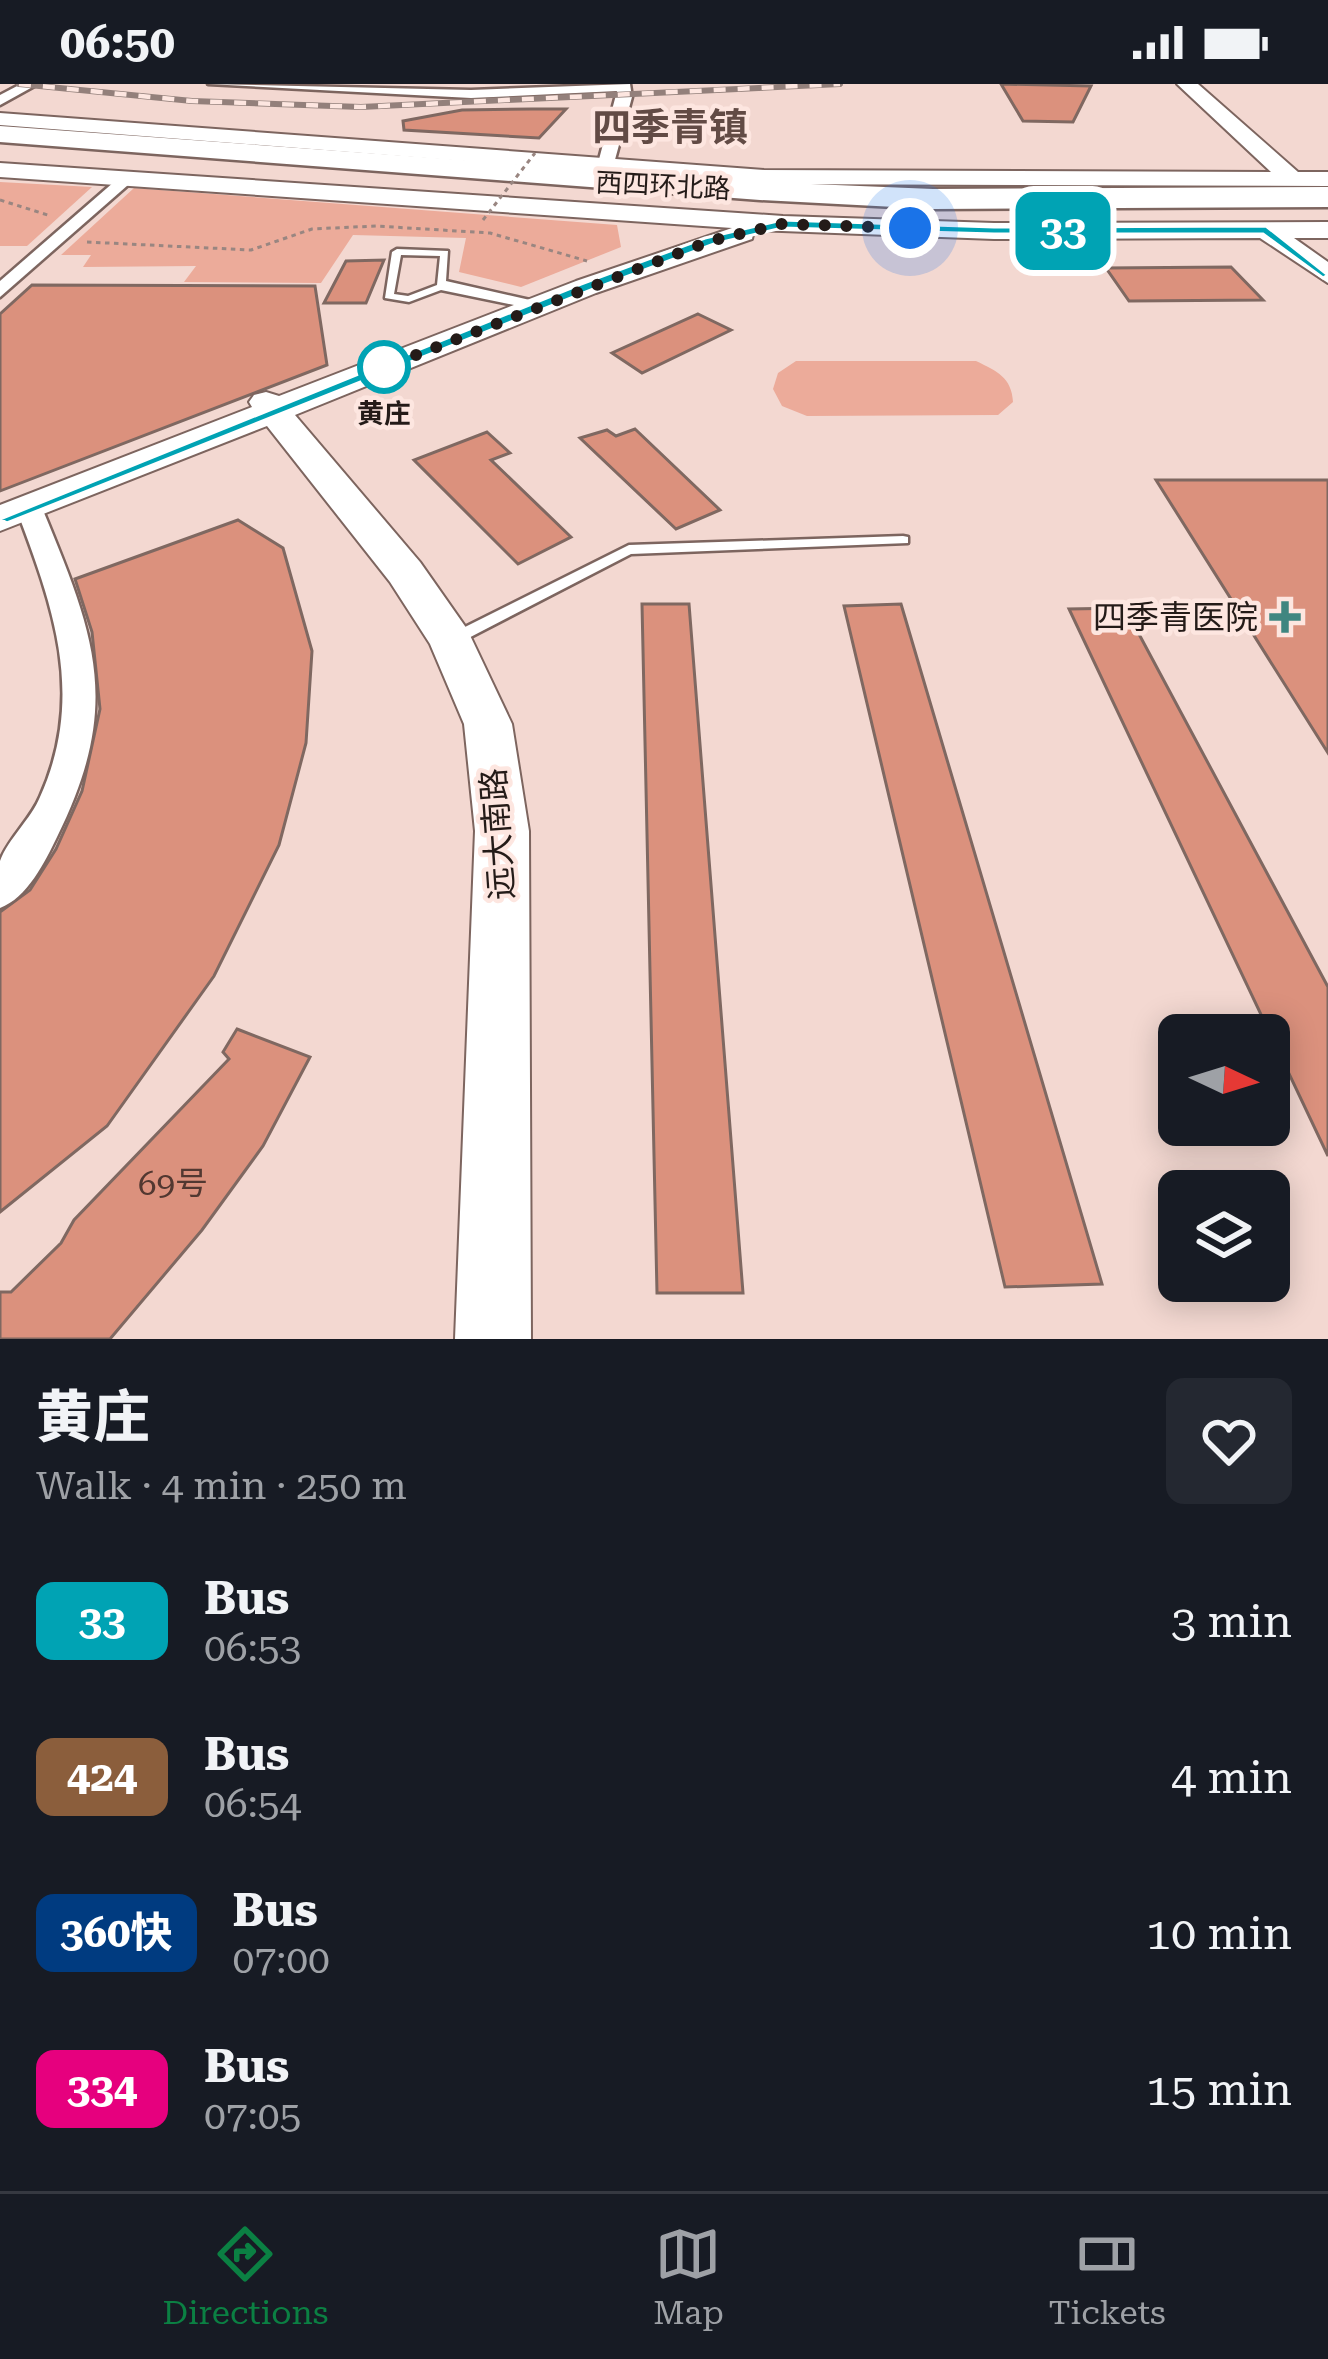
<!DOCTYPE html>
<meta charset="utf-8">
<style>
:root{--surface:#171b24;--page:#242831;--text:#f1f3f6;--muted:#9ea1a6;--line:#363941;--accent:#0b8043}
body{margin:0;font-family:"Roboto Serif","Noto Sans SC",serif;background:var(--page);color:var(--text);height:100vh;display:flex;flex-direction:column;font-size:45px;white-space:nowrap}
*{box-sizing:border-box;margin:0}
p{font-size:39px;color:var(--muted)}
.icon{flex:none;width:66px;height:66px;fill:none;stroke:currentColor;stroke-width:2;stroke-linecap:round;stroke-linejoin:round}
.map{position:relative;height:1255px;overflow:hidden}
.sheet{display:flex;flex-direction:column;background:var(--surface);flex:1}
.sheet>*{flex:none}
.badge{padding:0 24px;border-radius:18px;font-size:42px;line-height:78px}
.needle{width:78px;rotate:94deg}
.tools{position:absolute;left:1158px;top:930px;display:grid;gap:24px}
.tools a{display:grid;place-items:center;width:132px;height:132px;border-radius:18px;background:var(--surface);box-shadow:0 6px 30px #0003;font-size:60px}
.you{position:absolute;width:60px;height:60px;margin:-30px;border:9px solid #fff;border-radius:50%;background:#1a73e8;box-shadow:0 0 0 18px #1a73e833}
.map>.badge{position:absolute;translate:-50% -50%;box-shadow:0 0 0 6px #fff}
.round{display:grid;place-items:center;flex:none;width:126px;height:126px;border-radius:18px;background:var(--page)}
.summary{display:flex;align-items:center;justify-content:space-between;height:204px;padding:0 36px}
h1{font-size:57px;font-weight:800;line-height:90px}
ul{padding:0;list-style:none}
li{display:flex;align-items:center;gap:36px;height:156px;padding:0 36px}
li div{flex:1}
li b{display:block;font-size:45px}
li em{font-style:normal}
li .badge{min-width:132px;font-weight:700;text-align:center}
.status{display:flex;justify-content:space-between;align-items:center;height:84px;padding:0 60px;background:var(--surface);direction:ltr}
.status svg{height:33px;fill:currentColor}
.tabs{display:flex;justify-content:space-around;align-items:center;height:168px;border-top:3px solid var(--line);background:var(--surface);font-size:33px;color:var(--muted)}
.tabs a{display:grid;justify-items:center;gap:6px}
.tabs .on{color:var(--accent)}
.map>svg:first-child{display:block}
.green{fill:#ecab9a}
.building{fill:#db917d;stroke:#7f6861;stroke-width:3}
.lines{fill:none;stroke-linecap:round;stroke-linejoin:round}
.lane-casing{stroke:#7d655f;stroke-width:5}
.street-casing{stroke:#7d655f;stroke-width:5}
.secondary-casing{stroke:#7d655f;stroke-width:4}
.highway-casing{stroke:#7d655f;stroke-width:5}
.path{stroke:#998681;stroke-width:3;stroke-dasharray:4.5 4.5;stroke-linecap:butt}
.lane{fill:#fff;fill-rule:evenodd}
.street{fill:#fff;fill-rule:evenodd}
.secondary{fill:#fff;fill-rule:evenodd}
.highway{fill:#fff;fill-rule:evenodd}
.rail-casing{stroke:#93807b;stroke-width:6}
.rail{stroke:#fde6e0;stroke-width:4.5;stroke-dasharray:12;stroke-linecap:butt}
.path-bridge{stroke:#998681;stroke-width:3;stroke-dasharray:4.5 4.5;stroke-linecap:butt}
.line{fill:#00a3b4;stroke:#fff;stroke-width:3}
.walk{stroke:#241b18;stroke-width:12;stroke-dasharray:0 21.6}
.stop-dot{fill:#fff;stroke:#00a3b4;stroke-width:6}
.poi-dot{fill:#3f8680;stroke:#fde6e0;stroke-width:4.5}
.labels{text-anchor:middle;stroke-width:9;stroke-linejoin:round;paint-order:stroke}
.far-street-label{font-size:27px;fill:#241b18;stroke:#fde6e0}
.far-stop-label{font-size:27px;font-weight:bold;fill:#241b18;stroke:#fde6e0}
.poi-label{font-size:33px;fill:#241b18;stroke:#fde6e0;text-anchor:end}
.street-label{font-size:33px;fill:#241b18;stroke:#fde6e0}
.near-number-label{font-size:33px;fill:#523831}
.far-district-label{font-size:39px;font-weight:bold;fill:#624b45;stroke:#fde6e0}
</style>
<div class="status"><b>06:50</b><svg viewBox="0 0 49 12"><path d="M0 12V9h3v3zM5 12V6h3v6zM10 12V3h3v9zM15 12V0h3v12zM26 1h20v11H26zM47 4h2v5h-2z"/></svg></div>
<div class="map">
<svg width="1328" height="1255" viewBox="0 0 1328 1255">
<rect width="100%" height="100%" fill="#f3d8d1"/>
<!-- green -->
<g class="green">
<path d="M0,98L92,103L27,162H0Z"/>
<path d="M134,104L617,141L621,163L521,203L459,188L466,154L353,151L321,199L184,198L196,182L83,183L91,171H61Z"/>
<path d="M796,277H976C997,287 1012,294 1013,318L998,331L807,332L782,322L773,305L778,289Z"/>
</g>
<!-- building -->
<g class="building">
<path d="M1001,0L1091,2L1073,38L1023,37Z"/>
<path d="M532,25H566L539,54L404,46L403,37L462,26Z"/>
<path d="M384,176L366,219H324L346,177Z"/>
<path d="M1231,183L1263,216L1129,217L1106,184Z"/>
<path d="M32,201L315,202L327,281L0,407V230Z"/>
<path d="M698,230L731,246L642,289L612,269Z"/>
<path d="M635,345L720,426L676,445L580,354L607,346L616,352Z"/>
<path d="M487,348L510,369L491,376L571,453L518,480L414,376Z"/>
<path d="M1156,396H1328V669Z"/>
<path d="M238,436L283,464L312,567L306,659L279,761L214,892L107,1042L0,1128V828L30,806L56,765L82,707L100,625L92,548L75,495Z"/>
<path d="M642,520H689L743,1209H657Z"/>
<path d="M901,520L1102,1200L1005,1203L844,522Z"/>
<path d="M1125,524L1328,903V1072L1069,525Z"/>
<path d="M237,945L310,973L263,1062L202,1146L110,1255H0V1208H11L61,1159L74,1136L229,975L223,968Z"/>
</g>
<g class="lines">
<defs>
<g id="lane">
<path d="M397,165L448,167L446,197L530,216L519,222L441,206L409,218L385,214L392,168ZM401,171L440,172L437,201L408,212L394,210Z"/>
<path d="M903,452L908,453V459L631,470L457,560H447L444,556L447,552L629,461Z"/>
</g>
<g id="street">
<path d="M21,0H38L0,21V11Z"/>
<path d="M208,0L471,6L630,0L632,13L613,83L605,88L597,83L617,7L471,14Z"/>
<path d="M122,91L136,94L0,213V197Z"/>
<path d="M29,416L42,424C95,552 123,620 57,753C45,778 27,814 0,824C0,811 0,789 0,777C8,755 31,735 40,713C86,611 53,522 16,424Z"/>
</g>
<g id="secondary">
<path d="M1177,0H1198L1298,88H1328V102L764,100L0,41V29L764,86L1271,88Z"/>
<path d="M0,79L783,132L994,139L1328,138V154H1294L1328,178V199L1260,154L994,155L754,146L752,155L596,209L295,331L420,478L467,545L512,640L529,747L531,1255H455L475,747L464,640L430,560L390,498L267,342L0,447V421L252,323L249,318L254,311L266,308L279,312L576,197L732,144L0,93Z"/>
</g>
<path id="highway" d="M0,42L760,98L933,105L1328,103V123L933,125L760,116L0,58Z"/>
</defs>
<!-- lane casing -->
<use href="#lane" class="lane-casing"/>
<!-- street casing -->
<use href="#street" class="street-casing"/>
<!-- secondary casing -->
<use href="#secondary" class="secondary-casing"/>
<!-- highway casing -->
<use href="#highway" class="highway-casing"/>
<!-- path -->
<g class="path">
<path d="M0,116L51,132"/>
<path d="M87,158L251,166L312,145L376,142L490,149L587,177"/>
</g>
<!-- lane -->
<use href="#lane" class="lane"/>
<!-- street -->
<use href="#street" class="street"/>
<!-- secondary -->
<use href="#secondary" class="secondary"/>
<!-- highway -->
<use href="#highway" class="highway"/>
<defs>
<path id="rail" d="M19,0L192,17L361,23L840,0"/>
</defs>
<!-- rail casing -->
<use href="#rail" class="rail-casing"/>
<!-- rail -->
<use href="#rail" class="rail"/>
<!-- path-bridge -->
<path class="path-bridge" d="M483,136L535,69"/>
</g>
<!-- line -->
<path class="line" d="M782,136L994,143L1266,142L1328,191L1323,194L1263,150H994L782,144L714,160L591,206L7,439L0,435L581,200L705,154Z"/>
<g class="lines">
<!-- walk -->
<path class="walk" d="M384,283L380,285L710,157L782,140L910,144"/>
</g>
<!-- markers -->
<circle class="stop-dot" cx="384" cy="283" r="24"/>
<path class="poi-dot" d="M1279 515h12v12h12v12h-12v12h-12v-12h-12v-12h12z"/>
<g class="labels">
<!-- far-street labels -->
<g class="far-street-label">
<text transform="translate(663 102) rotate(3)" y="9">西四环北路</text>
</g>
<!-- far-stop labels -->
<g class="far-stop-label">
<text x="384" y="339">黄庄</text>
</g>
<!-- poi labels -->
<g class="poi-label">
<text x="1258" y="545">四季青医院</text>
</g>
<!-- street labels -->
<g class="street-label">
<text transform="translate(497 750) rotate(-94)" y="12">远大南路</text>
</g>
<!-- near-number labels -->
<g class="near-number-label">
<text x="173" y="1111">69号</text>
</g>
<!-- far-district labels -->
<g class="far-district-label">
<text x="670" y="57">四季青镇</text>
</g>
</g>
</svg>
<div class="tools">
<a><svg class="needle" viewBox="-14 -14 28 28"><path d="M0-13l5 13h-10z" fill="#e53935"/><path d="M0 13l5-13h-10z" fill="#9ea1a6"/></svg></a>
<a><svg class="icon" aria-label="layers" viewBox="0 0 24 24"><path d="M12 4l9 5-9 5-9-5zM3 14l9 5 9-5"/></svg></a>
</div>
<div class="you" style="left:910px;top:144px"></div>
<b class="badge" style="left:1063px;top:147px;background:#00a3b4;color:#fff">33</b>
</div>
<section class="sheet">
<div class="summary"><div><h1>黄庄</h1><p>Walk · 4 min · 250 m</p></div><a class="round"><svg class="icon" aria-label="heart" viewBox="0 0 24 24"><path d="M12 20l-8-8c-3-5 5-10 8-4 3-6 11-1 8 4z"/></svg></a></div>
<ul>
<li><span class="badge" style="background:#00a3b4;color:#fff">33</span><div><b>Bus</b><p>06:53</p></div><em>3 min</em></li>
<li><span class="badge" style="background:#8b5e3c;color:#fff">424</span><div><b>Bus</b><p>06:54</p></div><em>4 min</em></li>
<li><span class="badge" style="background:#003b80;color:#fff">360快</span><div><b>Bus</b><p>07:00</p></div><em>10 min</em></li>
<li><span class="badge" style="background:#e6007e;color:#fff">334</span><div><b>Bus</b><p>07:05</p></div><em>15 min</em></li>
</ul>
</section>
<nav class="tabs">
<a class="on"><svg class="icon" aria-label="directions" viewBox="0 0 24 24"><path d="M12 3l9 9-9 9-9-9zM9 14v-3h6M13 9l2 2-2 2"/></svg>Directions</a>
<a><svg class="icon" aria-label="map" viewBox="0 0 24 24"><path d="M3 6l6-2 6 2 6-2v14l-6 2-6-2-6 2zM9 4v14M15 6v14"/></svg>Map</a>
<a><svg class="icon" aria-label="tickets" viewBox="0 0 24 24"><path d="M3 7h18v10H3zM15 7v10"/></svg>Tickets</a>
</nav>
